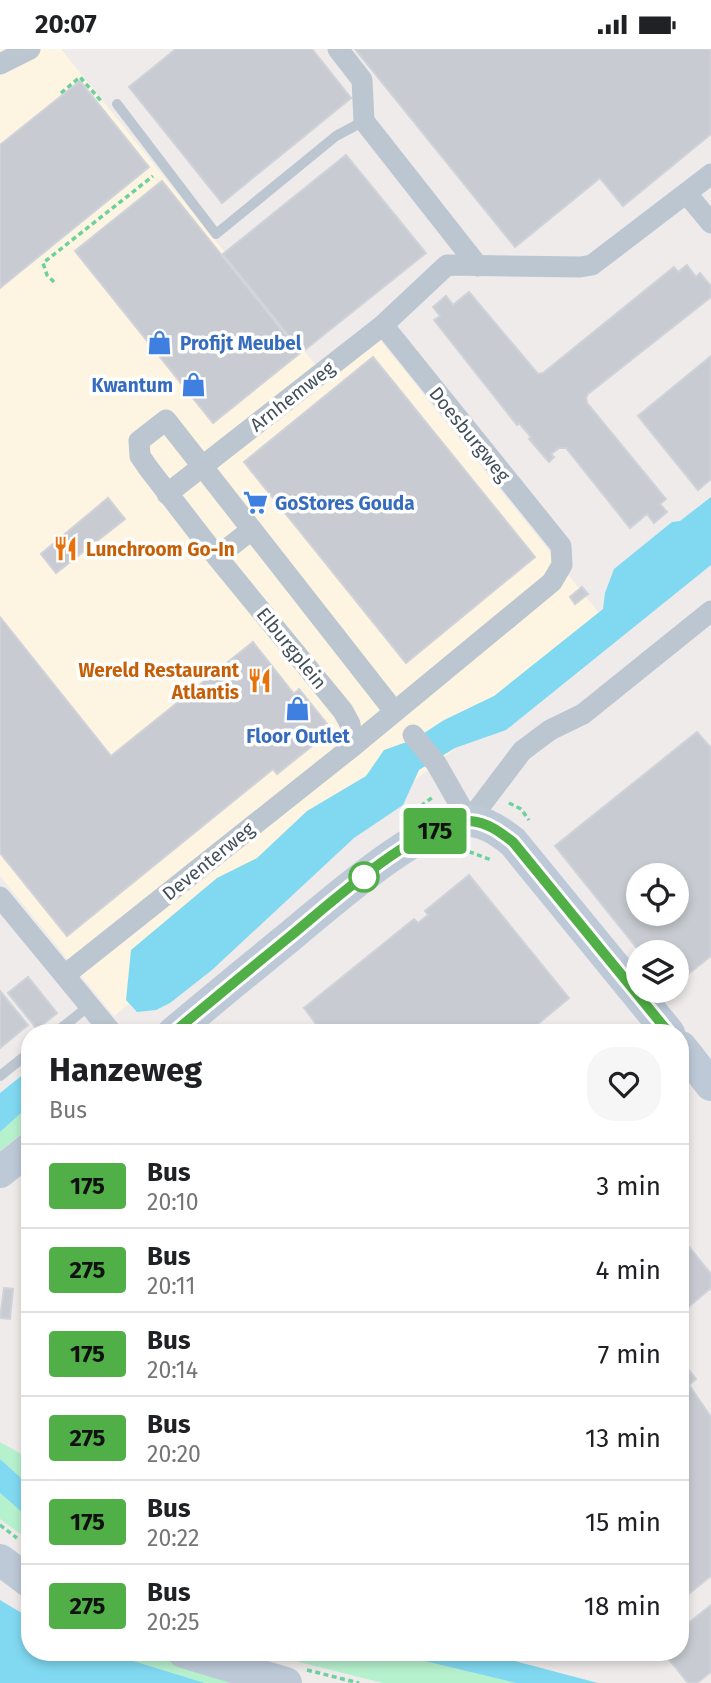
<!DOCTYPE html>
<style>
:root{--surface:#fff;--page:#f6f6f6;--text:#202124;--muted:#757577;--line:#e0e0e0}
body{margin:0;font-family:"Fira Sans",sans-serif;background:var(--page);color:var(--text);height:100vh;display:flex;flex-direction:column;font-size:26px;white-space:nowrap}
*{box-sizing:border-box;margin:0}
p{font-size:23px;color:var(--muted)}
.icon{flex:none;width:38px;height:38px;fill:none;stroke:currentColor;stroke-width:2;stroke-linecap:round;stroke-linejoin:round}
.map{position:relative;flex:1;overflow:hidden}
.details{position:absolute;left:21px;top:975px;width:668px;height:637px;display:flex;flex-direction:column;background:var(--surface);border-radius:28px;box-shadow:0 4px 10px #0003}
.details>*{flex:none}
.badge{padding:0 14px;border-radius:5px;font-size:24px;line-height:46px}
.fabs{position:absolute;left:626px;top:814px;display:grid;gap:14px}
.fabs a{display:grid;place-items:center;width:63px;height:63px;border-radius:50%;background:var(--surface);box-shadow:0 4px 10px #0003;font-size:35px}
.map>.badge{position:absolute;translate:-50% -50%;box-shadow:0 0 0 4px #fff}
.round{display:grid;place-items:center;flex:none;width:74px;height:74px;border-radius:28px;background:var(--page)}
.headline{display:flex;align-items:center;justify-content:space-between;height:119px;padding:0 28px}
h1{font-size:33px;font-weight:700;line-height:52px}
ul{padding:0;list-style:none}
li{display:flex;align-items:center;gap:21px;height:84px;padding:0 28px;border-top:2px solid var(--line)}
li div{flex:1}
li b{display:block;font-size:26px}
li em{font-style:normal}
li .badge{min-width:77px;font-weight:700;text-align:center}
.status{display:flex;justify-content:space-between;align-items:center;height:49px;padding:0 35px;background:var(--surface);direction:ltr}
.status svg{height:19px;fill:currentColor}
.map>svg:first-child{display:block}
.commercial{fill:#fdf5e2}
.green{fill:#b6f1cd}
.water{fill:#80d9f1}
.building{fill:#c8cbd1;stroke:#cfd2d8;stroke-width:2;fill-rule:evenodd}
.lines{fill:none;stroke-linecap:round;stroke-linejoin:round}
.path{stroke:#6cd19f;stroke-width:3.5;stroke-dasharray:5 3.5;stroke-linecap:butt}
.lane{stroke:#bbc6d0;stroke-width:10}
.street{stroke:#bbc6d0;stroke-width:21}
.secondary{stroke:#bdc9d7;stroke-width:32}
.line-casing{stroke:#fff;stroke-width:16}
.line{stroke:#50af46;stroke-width:10}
.stop-dot{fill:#fff;stroke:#50af46;stroke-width:3.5}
.labels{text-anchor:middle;stroke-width:7;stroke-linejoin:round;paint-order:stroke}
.shop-label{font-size:19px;font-weight:bold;fill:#366cbe;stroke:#fff;text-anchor:start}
.street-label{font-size:19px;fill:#434f5a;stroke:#fff}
.food-label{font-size:19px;font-weight:bold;fill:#c56008;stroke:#fff;text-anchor:start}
</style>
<div class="status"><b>20:07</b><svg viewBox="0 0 49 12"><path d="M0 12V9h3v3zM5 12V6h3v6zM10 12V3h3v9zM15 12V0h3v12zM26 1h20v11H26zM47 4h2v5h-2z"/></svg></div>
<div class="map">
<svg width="711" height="1634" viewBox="0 0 711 1634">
<rect width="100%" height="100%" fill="#efebeb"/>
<!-- commercial -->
<path class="commercial" d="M0,0H61L326,329L380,291L610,578L114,967L0,827Z"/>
<!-- green -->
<g class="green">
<path d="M30,1056V1078L0,1102V1083Z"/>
<path d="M0,1393L30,1410V1437L0,1410Z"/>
<path d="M0,1444L30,1470V1492L0,1470Z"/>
<path d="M104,1603H149L252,1634H205Z"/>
<path d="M259,1603H387L516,1634H383Z"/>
</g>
<!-- water -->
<g class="water">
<path d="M711,448V516L506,681L455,699L419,721L403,756L354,789L212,921L170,954L156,961L137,963L126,951L131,901L217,829L257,809L307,762L366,727L384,701L415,690L444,671L494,647L603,560L605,544L614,520L672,473L680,472Z"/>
<path d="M30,1020V1056L0,1083V1044Z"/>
<path d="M0,1410L30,1437V1470L0,1444Z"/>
<path d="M0,1551L30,1569V1603H104L205,1634H0Z"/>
<path d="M387,1603H480L598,1634H516Z"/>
</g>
<!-- building -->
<g class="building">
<path d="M176,0H312L351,49L222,154L129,38Z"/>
<path d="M355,0H709L711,2V85L623,157L600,129L515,198Z"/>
<path d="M80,32L149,118L0,239V96Z"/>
<path d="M346,106L426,204L302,303L223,205Z"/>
<path d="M162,132L300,304L213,374L75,202Z"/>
<path d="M687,216L696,228L700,224L711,237V248L588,345L586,349L587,354L666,450L660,455L667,463L654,474L647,465L630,479L566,399H559L551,405L554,408L549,413L529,390L531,388L519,374L517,376L434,271L440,267L433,258L446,247L453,256L469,243L538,325L543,324L674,218L678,223Z"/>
<path d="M711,307V430L698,441L638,367Z"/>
<path d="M373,308L535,508L406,614L244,413Z"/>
<path d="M108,449L125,470L56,524L41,505Z"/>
<path d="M582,538L588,545L575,555L570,548Z"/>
<path d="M0,568L111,707L253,593L294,645L299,640L332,681L277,725L273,720L67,887L0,804Z"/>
<path d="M697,683L711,699V907L677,934V903H640L555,797ZM639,826H677V864H639Z"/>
<path d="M469,826L569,949L527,984H323L304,959L414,870L418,874L428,866L425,862Z"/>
<path d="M28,928L57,964L37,980L8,944Z"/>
<path d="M0,942L28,976L0,999Z"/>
<path d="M681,1188L711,1225V1239L681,1264Z"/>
<path d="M4,1239L13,1240L10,1270L0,1269Z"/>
<path d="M687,1319L696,1330L689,1336L711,1368V1527L681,1551V1324Z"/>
<path d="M711,1556V1623L697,1634H688L663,1603H681V1580Z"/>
</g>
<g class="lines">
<!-- path -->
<g class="path">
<path d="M61,44L80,28L102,53"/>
<path d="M54,233L47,226L43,214L153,127"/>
<path d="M509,754L521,760L529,771"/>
<path d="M414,762L433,748"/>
<path d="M452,803H470L491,811"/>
<path d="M0,1476L17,1489"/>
<path d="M307,1621L359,1634"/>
</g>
<!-- lane -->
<g class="lane">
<path d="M117,55L216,185L336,87L364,72"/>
<path d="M55,984L89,957"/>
<path d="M0,1027L30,1003"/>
</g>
<!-- street -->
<g class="street">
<path d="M338,0L362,31L364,72L478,217"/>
<path d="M0,15L30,0"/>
<path d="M687,145L711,174"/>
<path d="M167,445L383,276"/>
<path d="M217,508L251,481"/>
<path d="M413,686L436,714L469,772L522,702L550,681L583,665L711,562"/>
<path d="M352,698L350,675L343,662L217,508L149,420L140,407L139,392L166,371L394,662"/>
<path d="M0,848L112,984"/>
<path d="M65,926L352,698L552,533L562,516L561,497L383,276L447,216L580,218L592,216L711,125"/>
</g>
<!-- secondary -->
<g class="secondary">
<path d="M173,984C211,952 250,920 288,889C325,859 424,769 470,772C487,773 500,783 513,793L669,984"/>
<path d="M681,998L711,1036"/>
<path d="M0,1123L30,1099"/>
<path d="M0,1511L30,1533"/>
<path d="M183,1603L286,1634"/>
</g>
</g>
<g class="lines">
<defs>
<path id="line" d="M173,984C211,952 250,920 288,889C325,859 423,769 470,772C487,773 500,783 513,793L669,984"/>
</defs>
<!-- line casing -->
<use href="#line" class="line-casing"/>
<!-- line -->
<use href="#line" class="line"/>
</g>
<!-- icons -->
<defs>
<symbol id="shop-bare" viewBox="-9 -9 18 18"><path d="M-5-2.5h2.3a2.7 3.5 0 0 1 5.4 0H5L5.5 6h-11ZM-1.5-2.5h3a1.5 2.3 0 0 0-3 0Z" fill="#3f7fe0" stroke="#fff" stroke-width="2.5" paint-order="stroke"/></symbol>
<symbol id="supermarket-bare" viewBox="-9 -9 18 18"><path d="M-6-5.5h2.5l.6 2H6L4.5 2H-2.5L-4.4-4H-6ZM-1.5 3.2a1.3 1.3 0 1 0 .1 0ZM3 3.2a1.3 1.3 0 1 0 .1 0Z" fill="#3f7fe0" stroke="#fff" stroke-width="2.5" paint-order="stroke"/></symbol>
<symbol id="restaurant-bare" viewBox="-9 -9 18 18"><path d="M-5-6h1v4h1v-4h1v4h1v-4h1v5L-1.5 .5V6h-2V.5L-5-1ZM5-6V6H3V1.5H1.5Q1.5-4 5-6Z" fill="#e8710a" stroke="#fff" stroke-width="2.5" paint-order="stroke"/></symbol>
</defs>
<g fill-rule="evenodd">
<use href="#shop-bare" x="142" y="276" width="35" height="35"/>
<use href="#shop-bare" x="176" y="318" width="35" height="35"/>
<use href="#supermarket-bare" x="238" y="436" width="35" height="35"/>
<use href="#restaurant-bare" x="48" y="482" width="35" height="35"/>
<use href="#restaurant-bare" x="242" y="614" width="35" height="35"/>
<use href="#shop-bare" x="280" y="642" width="35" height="35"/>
</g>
<!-- markers -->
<circle class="stop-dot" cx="364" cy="828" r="14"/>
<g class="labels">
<!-- shop labels -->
<g class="shop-label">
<text x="180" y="301">Profijt Meubel</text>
<text x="173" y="343" text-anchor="end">Kwantum</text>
<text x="275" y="461">GoStores Gouda</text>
<text x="298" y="694" text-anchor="middle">Floor Outlet</text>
</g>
<!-- street labels -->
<g class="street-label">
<text transform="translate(292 347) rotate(-38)" y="7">Arnhemweg</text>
<text transform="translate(470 385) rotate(51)" y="7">Doesburgweg</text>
<text transform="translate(292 599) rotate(51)" y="7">Elburgplein</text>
<text transform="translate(208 812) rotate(-39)" y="7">Deventerweg</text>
</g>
<!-- food labels -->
<g class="food-label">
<text x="86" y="507">Lunchroom Go-In</text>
<text x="239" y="628" text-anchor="end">Wereld Restaurant<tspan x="239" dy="22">Atlantis</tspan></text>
</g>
</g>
</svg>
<div class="fabs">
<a><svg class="icon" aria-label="locate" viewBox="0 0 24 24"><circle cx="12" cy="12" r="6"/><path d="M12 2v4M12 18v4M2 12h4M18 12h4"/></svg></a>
<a><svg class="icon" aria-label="layers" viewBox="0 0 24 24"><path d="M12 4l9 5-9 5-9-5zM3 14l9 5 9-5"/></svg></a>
</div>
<b class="badge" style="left:435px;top:782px;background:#50af46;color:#111">175</b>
<section class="details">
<div class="headline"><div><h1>Hanzeweg</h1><p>Bus</p></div><a class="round"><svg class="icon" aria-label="heart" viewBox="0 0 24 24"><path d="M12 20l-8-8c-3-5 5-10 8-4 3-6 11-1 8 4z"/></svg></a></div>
<ul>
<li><span class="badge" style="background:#50af46;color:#111">175</span><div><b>Bus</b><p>20:10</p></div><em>3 min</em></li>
<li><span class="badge" style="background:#50af46;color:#111">275</span><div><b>Bus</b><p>20:11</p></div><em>4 min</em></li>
<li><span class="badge" style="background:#50af46;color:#111">175</span><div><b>Bus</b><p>20:14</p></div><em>7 min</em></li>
<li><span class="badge" style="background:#50af46;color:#111">275</span><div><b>Bus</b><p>20:20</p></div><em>13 min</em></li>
<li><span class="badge" style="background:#50af46;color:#111">175</span><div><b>Bus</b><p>20:22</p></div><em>15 min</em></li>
<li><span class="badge" style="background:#50af46;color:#111">275</span><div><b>Bus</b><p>20:25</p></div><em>18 min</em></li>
</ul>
</section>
</div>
